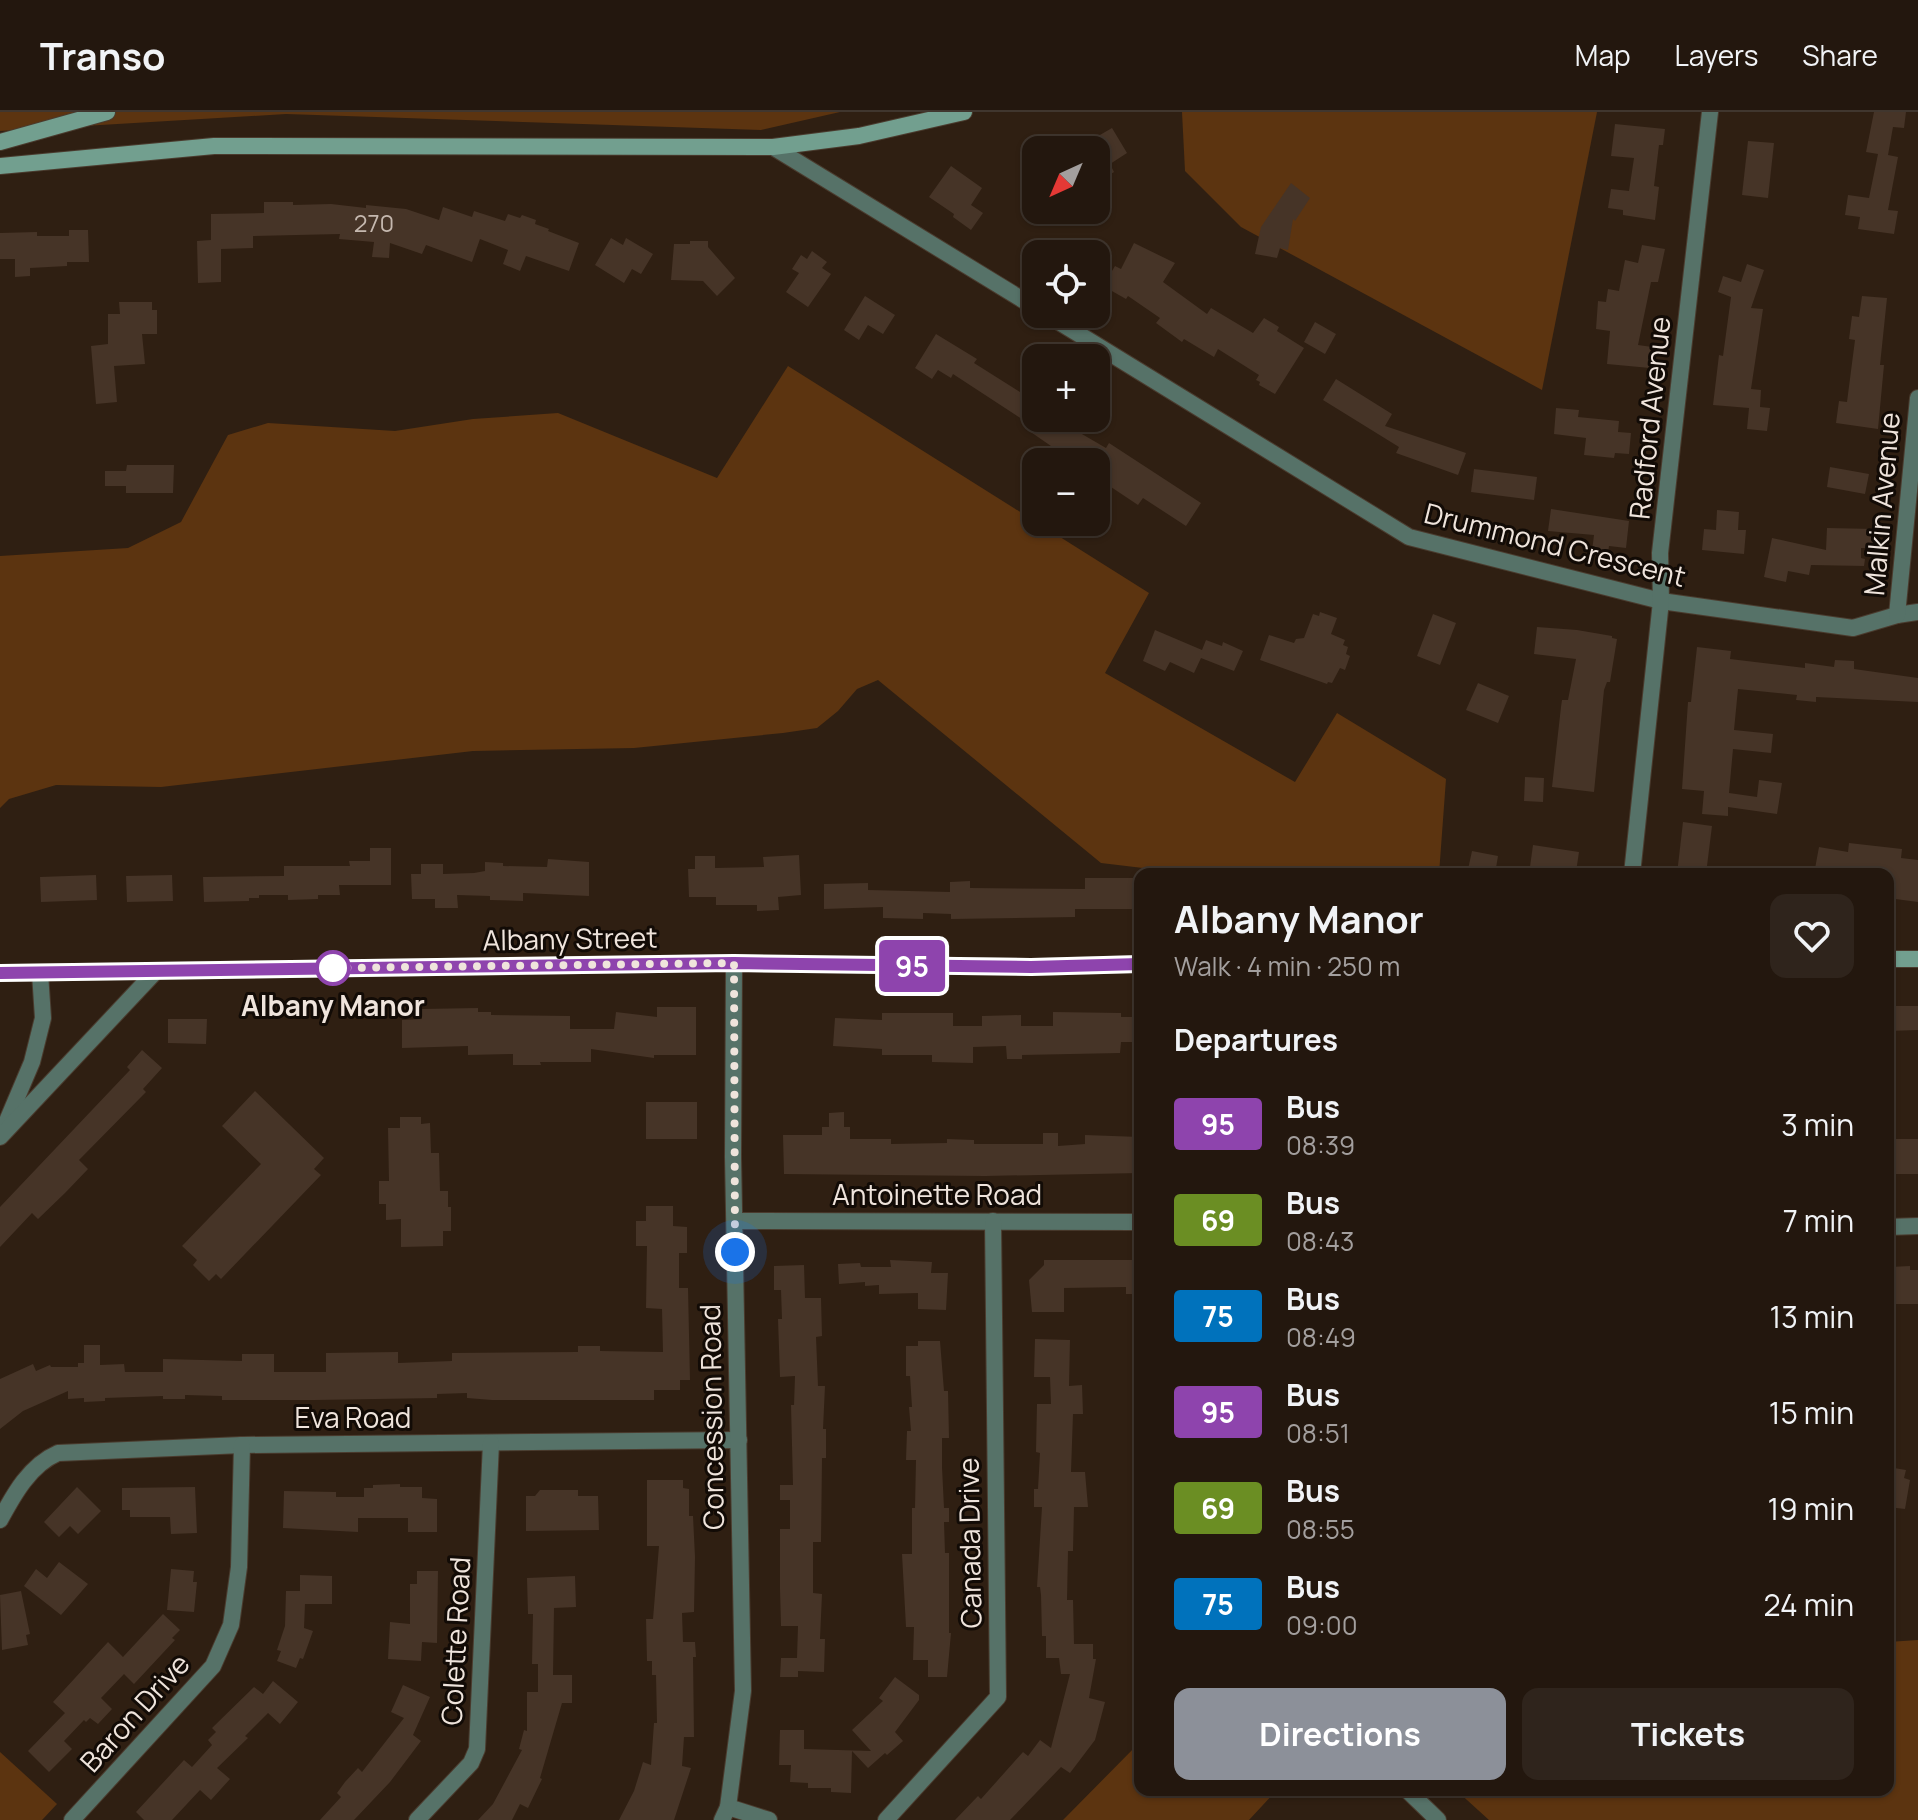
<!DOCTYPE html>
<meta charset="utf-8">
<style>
:root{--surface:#23170e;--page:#2f241c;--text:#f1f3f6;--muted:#a39f9e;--line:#40362e;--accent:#8c9099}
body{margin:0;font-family:Manrope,sans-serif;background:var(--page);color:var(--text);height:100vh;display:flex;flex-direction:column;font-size:30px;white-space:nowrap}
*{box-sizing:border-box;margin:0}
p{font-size:26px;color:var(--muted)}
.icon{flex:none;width:44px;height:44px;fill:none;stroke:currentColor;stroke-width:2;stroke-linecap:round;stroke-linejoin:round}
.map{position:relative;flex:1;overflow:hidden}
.sheet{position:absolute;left:1134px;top:756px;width:760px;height:928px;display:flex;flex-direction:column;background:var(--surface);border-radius:16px;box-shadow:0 2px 6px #0004,0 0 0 2px var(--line)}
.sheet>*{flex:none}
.badge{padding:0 16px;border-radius:6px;font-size:28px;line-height:52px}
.needle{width:52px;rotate:224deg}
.controls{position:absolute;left:1022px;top:24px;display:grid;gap:16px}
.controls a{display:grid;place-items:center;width:88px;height:88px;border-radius:16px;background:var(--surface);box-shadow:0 2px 6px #0004,0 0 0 2px var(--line);font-size:40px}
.you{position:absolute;width:40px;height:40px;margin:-20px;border:6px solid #fff;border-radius:50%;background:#1a73e8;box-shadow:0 0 0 12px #1a73e833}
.map>.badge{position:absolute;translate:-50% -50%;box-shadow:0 0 0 4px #fff}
h2{padding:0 40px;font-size:30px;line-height:72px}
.round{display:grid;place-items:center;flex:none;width:84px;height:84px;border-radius:16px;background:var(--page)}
.head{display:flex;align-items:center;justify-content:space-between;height:136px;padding:0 40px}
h1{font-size:38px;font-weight:700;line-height:60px}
.action{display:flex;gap:16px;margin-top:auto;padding:16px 40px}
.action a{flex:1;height:92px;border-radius:16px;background:var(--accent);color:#fff;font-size:32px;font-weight:700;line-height:92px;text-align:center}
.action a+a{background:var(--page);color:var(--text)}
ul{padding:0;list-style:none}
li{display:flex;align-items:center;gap:24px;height:96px;padding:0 40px}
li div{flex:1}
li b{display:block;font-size:30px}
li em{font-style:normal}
li .badge{min-width:88px;font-weight:700;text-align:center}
header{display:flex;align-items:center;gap:48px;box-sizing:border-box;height:112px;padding:0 40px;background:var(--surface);border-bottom:2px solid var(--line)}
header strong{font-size:38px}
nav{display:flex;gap:44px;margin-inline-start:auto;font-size:28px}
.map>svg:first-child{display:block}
.green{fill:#5c3410}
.building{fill:#463427}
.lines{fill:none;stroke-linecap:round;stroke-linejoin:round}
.street-casing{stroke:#4a3b2e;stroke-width:18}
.secondary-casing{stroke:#4a3b2e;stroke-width:18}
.street{stroke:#567268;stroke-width:16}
.secondary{stroke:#729f8f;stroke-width:16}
.line-casing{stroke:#fff;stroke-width:18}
.line{stroke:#8e44ad;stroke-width:12}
.walk{stroke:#efe4dc;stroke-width:8;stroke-dasharray:0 14.4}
.stop-dot{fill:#fff;stroke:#8e44ad;stroke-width:4}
.labels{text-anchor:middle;stroke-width:6;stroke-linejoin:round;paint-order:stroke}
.number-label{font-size:24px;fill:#c5b8af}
.street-label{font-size:28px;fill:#efe4dc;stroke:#120b06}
.stop-label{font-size:28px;font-weight:bold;fill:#efe4dc;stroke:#120b06}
</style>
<header>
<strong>Transo</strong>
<nav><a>Map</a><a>Layers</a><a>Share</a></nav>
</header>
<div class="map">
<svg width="1918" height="1708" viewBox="0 0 1918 1708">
<rect width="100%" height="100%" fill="#2f1f12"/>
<!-- green -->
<g class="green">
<path d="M0,0H840L761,18L286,2L0,19Z"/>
<path d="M1182,0H1597L1542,278L1241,115L1185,59Z"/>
<path d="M788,254L1149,481L1105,561L1295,670L1337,601L1446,667L1439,762H1193L1101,751L878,568L857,577L838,599L817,616L783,621L634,636L473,639L161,675L56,673L9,687L0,696V444L128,436L181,410L228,323L268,311L395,319L473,307L558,301L717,366Z"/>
<path d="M1918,1528V1708H1489L1456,1678H1888V1530Z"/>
<path d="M1140,1630V1678H1277L1249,1708H1063Z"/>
<path d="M0,1640L57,1692L42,1708H0Z"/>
</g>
<!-- building -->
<g class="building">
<path d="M1874,0H1906L1904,16L1893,15L1888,43L1898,45L1888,98L1898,99L1894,122L1858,117L1860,105L1845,103L1848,83L1869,86L1878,42L1866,40Z"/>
<path d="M1615,12L1665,17L1663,33H1659L1654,74L1659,75L1655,108L1623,103V98L1608,96L1611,77L1629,79L1634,46L1611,44Z"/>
<path d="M1112,16L1127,41L1110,52L1114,60L1096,71V38H1074Z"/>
<path d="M1748,29L1774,31L1768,86L1742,83Z"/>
<path d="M951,54L982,76L971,93L983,101L971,118L953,105L954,102L929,85Z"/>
<path d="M1291,71L1310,86L1295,109L1293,107L1288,138L1280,136L1277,146L1255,142L1261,115Z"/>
<path d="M264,90H293V93L331,92L366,96V93L406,97L439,108L443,95L472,105L474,99L505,109L508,102L520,106L522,103L536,108L535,112L549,117L548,119L579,131L569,159L526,144L520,159L503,152L508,138L480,127L472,150L426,133L422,142L390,131L389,146L372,145L374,130L339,127L340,122L253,124V136L221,137V170L198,171L197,129L211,128V102L264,101Z"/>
<path d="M69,118H88L89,150H67V154L30,156V164L15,165V147H0V121L37,120V124H69Z"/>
<path d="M611,126L623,133L626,126L653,142L641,162L632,157L624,171L595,153Z"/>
<path d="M690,129H708V135L735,166L717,184L703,169L671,168L674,132H690Z"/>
<path d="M1134,131L1175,151L1163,170L1207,202L1211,196L1253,221L1264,206L1279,215L1277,219L1304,236L1275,282L1259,273L1260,270L1256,268L1259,263L1218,237L1214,245L1184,227L1182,230L1156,211L1160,206L1128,184L1126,187L1103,174L1115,154L1121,157Z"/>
<path d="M1642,133L1665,137L1658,170H1651L1638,233L1652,235L1650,256L1607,252L1610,219L1596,217L1598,189L1606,190L1608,177L1619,179L1625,148L1638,151Z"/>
<path d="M812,139L827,150L822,156L831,162L808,195L786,180L799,161L792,157L801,143L807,147Z"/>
<path d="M1747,152L1764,158L1751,196L1763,197L1751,277L1761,278L1760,295L1770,296L1767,319L1747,317L1749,296L1713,293L1719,243L1723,244L1731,185L1718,180L1723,164L1741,170Z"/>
<path d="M865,184L895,203L883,222L868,213L859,228L844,218Z"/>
<path d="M1862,184L1887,186L1880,253H1884L1878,317L1836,311L1839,289L1847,290L1855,228L1849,227L1852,204L1859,205Z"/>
<path d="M119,190H152V198H157V222H142L145,252L114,254L117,290L96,292L91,234L108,232V202H120Z"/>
<path d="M1315,210L1336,222L1325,242L1304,230Z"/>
<path d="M936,222L977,247L974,251L1036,290V306H1063L1077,314L1075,318L1106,336L1109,331L1201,391L1186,414L1143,386L1138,393L1096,365V350H1074L1025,316L1028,311L953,262L951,266L938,258L932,267L915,256Z"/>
<path d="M1336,267L1392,302L1385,314L1466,341L1458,363L1396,341L1399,335L1323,288Z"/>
<path d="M1556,296L1579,298L1578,305L1619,309L1618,320L1631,321L1629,342L1615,341L1614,346L1584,343L1586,326L1554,322Z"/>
<path d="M127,353H174L173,381H126V374H105V359H126Z"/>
<path d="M1830,355L1869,362L1865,382L1827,375Z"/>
<path d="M1474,357L1537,365L1534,388L1471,380Z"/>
<path d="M1551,397L1629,409L1626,436L1609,434L1608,441L1592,439L1594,423L1548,419Z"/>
<path d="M1717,398L1739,400L1738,418H1746L1744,442L1702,438L1704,417L1716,418Z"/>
<path d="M1827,416L1875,417V436H1861V446L1865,447L1864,454L1811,453L1809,463L1788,459L1786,470L1764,465L1772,426L1826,438Z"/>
<path d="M1320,500L1337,506L1331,522L1345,528L1343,533L1348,535L1346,542L1350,544L1345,558L1340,556L1332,571L1328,570L1327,572L1260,548L1269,523L1294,531L1296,527L1304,526L1313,502L1319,504Z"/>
<path d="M1433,502L1456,511L1440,553L1417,544Z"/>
<path d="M1537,515L1577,518L1612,524V526L1617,527L1610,570H1607L1604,578L1594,680L1552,675L1561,595L1562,588H1568L1576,547L1534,542Z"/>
<path d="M1155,518L1202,538L1206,528L1222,534L1223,530L1243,539L1234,559L1201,546L1194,561L1170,550L1165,559L1143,549Z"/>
<path d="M1697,535L1731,539L1730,547L1805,556V551L1834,555L1835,548L1854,549V557L1918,566V590L1816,585V590L1796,588L1797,583L1738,577L1734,618L1773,622L1771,641L1733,637L1729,681L1757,685L1759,668L1782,671L1777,702L1728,695V704L1702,702L1704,679L1682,677L1688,590H1691Z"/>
<path d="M1478,571L1509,584L1498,611L1466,598Z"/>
<path d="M1525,665L1544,666L1543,690L1524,689Z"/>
<path d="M1683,710L1712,714L1706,762H1677Z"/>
<path d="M1849,731L1902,737L1901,746L1918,748V790L1888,786V762H1814L1819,735L1848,740Z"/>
<path d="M1533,733L1579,740L1576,760L1529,762Z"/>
<path d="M370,736H391V773H339L340,783H318V787L288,788V783H259V786H249V789L204,790L203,765L284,764V754H350L349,749H370Z"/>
<path d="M1472,739L1498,744L1495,762H1467Z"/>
<path d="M799,743L801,783L778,785L779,798L757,799V793H716V785H689L688,757H695V744H715V756L764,755L763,745Z"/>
<path d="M548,747L589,750V784L523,781V789L490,788V784L457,783L458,796H435V787H412L411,762H421V752H443V762L474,761L485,759V750L503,751V754L547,755Z"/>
<path d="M96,763L97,788L41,790L40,765Z"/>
<path d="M172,763L173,789L127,790L126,764Z"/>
<path d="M1085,766H1140V786H1134V797H1075V805L951,807V802L923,801V807L883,806V795L824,797V772L868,771V778L950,780V770L970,769V776L1085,777Z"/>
<path d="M1896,894H1918V918L1888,919V898H1896Z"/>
<path d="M657,895H696V943H654V946L591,937V950H540L541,953H513V942L468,943V934L402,936V908L422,907V897L478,896V900H491V903L570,904V917H614L616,900L657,905Z"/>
<path d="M1053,900L1121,901V905H1140V930H1121L1120,941L1022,943V947H1007L1006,934L973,935V951L932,950V943H882V937L833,934L835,906L882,908V901H953V914H982V904L1021,903V914H1053Z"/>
<path d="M168,907H207L206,932L168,931Z"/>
<path d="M142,938L162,956L143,977L146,980L79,1048L88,1057L65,1081L38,1107L32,1101L0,1135V1095L130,958L127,955Z"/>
<path d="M255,979L324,1046L314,1057L321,1063L221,1167L216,1162L209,1169L193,1153L197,1148L182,1134L261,1052L222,1014Z"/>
<rect x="646" y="990" width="51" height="37"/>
<path d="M844,1000V1015H850V1027H891V1032L947,1031V1027L974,1028V1032H1043V1021H1058V1034L1085,1032V1023L1140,1025V1061L985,1064L784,1062L783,1023H822V1015H829V1001Z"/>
<path d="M400,1005H421V1012L430,1011L431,1041H439L440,1079H448V1095H451V1119H443V1134L401,1135V1107L386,1108V1092H379V1069H389L388,1016H400Z"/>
<rect x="1888" y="1027" width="30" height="35"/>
<path d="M646,1094H673V1114L687,1115V1141H679V1176H688L690,1268H680V1278H654V1288H492L467,1286V1281L437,1282V1286L315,1288H222V1284L185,1283V1287H163V1284L105,1286V1289L84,1290V1286L68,1287V1279L23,1299L0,1317V1267L33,1252L36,1259L50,1253L51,1255H78V1251H84V1233H100V1253L124,1252L125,1260H163V1247L242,1249V1242H274V1260H326V1241L398,1240V1251L452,1249V1241L578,1240V1234H600V1239L663,1240L662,1197L646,1196L647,1134H636V1109H646Z"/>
<path d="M890,1148L932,1150L931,1161H948L946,1198L918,1197V1181L879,1182V1173L865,1174V1170L839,1172L838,1152L860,1151L861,1155H891Z"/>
<path d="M1044,1148H1140V1182H1126V1175L1064,1176V1200H1032L1029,1168L1044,1153Z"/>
<path d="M804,1153L805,1186H821L822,1224L816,1225L818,1274H825L823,1317H826V1346H822L821,1430H813V1481L822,1482L820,1527H825L824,1560L798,1559V1565H780L781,1546H797L798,1514H781L780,1477V1417H790V1388H780V1373H793L791,1293H794L795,1264L780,1265L778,1207H782L781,1178H774V1154Z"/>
<path d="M1910,1154V1158H1918V1192H1891L1890,1155Z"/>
<path d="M1035,1227L1070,1228L1069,1274L1082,1273L1083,1302H1073L1071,1360H1085L1088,1395H1074L1073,1439H1068L1067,1488H1073L1074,1532H1093V1547H1096L1089,1586L1105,1590L1095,1628L1070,1661L1061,1655L1010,1708H955L978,1684L981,1687L1023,1640L1028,1644L1040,1628L1051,1636L1070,1562H1061L1059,1546H1046V1524H1042L1041,1483L1040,1475H1037L1042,1395H1034V1377H1038L1040,1341L1036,1340L1037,1292H1051L1050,1265H1034Z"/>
<path d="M918,1229H940L944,1279H948L949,1326H942V1355L944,1396H949V1410H944L945,1441H949V1521H951L947,1565H928V1548H913L914,1515H906L902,1442H912V1396H915L916,1348H906L907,1319H911L909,1295H912L910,1264H906V1234H918Z"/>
<path d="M1888,1355L1906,1358L1904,1366L1910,1368L1905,1397L1888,1395Z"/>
<path d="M647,1368H683V1376L689,1377V1404H693L695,1445L694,1500L682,1501L683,1530H695L696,1545H693L694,1625H684L682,1654L691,1656L674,1708H619L634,1679L643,1650L651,1653L654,1611H657L656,1563H652V1549H647L646,1507H653L659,1434H647Z"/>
<path d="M400,1372V1375H422V1386L437,1387V1420H408V1406H358V1420L283,1416L284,1379L336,1380V1385H364V1376H373V1373Z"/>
<path d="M77,1375L101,1399L78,1422L70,1414L59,1425L44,1410Z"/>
<path d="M195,1375L197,1421L171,1422L170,1405H130V1398H122V1376Z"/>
<path d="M540,1378H578V1384H598L599,1418L526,1419V1384H535Z"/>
<path d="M59,1450L88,1472L61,1503L24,1474L36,1457L47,1466Z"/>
<path d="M171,1457L194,1459L193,1470H197L194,1500L167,1498Z"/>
<path d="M417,1459H438L437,1531L422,1530L421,1549L388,1547L390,1510L410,1512V1472H417Z"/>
<path d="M300,1463L332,1464V1492H305L304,1516L313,1519L303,1547L300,1546L296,1556L277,1549L281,1539L277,1538L285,1514L286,1479H300Z"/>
<path d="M575,1464L576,1495L554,1496L553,1563H572V1591H562L540,1666L542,1667L528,1696L520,1692L512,1708H478L493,1692L522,1638L519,1637L524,1618L527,1619V1580H538V1552H532L533,1502H528L527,1466Z"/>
<path d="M21,1479L30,1522L26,1523L28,1533L2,1538L0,1483Z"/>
<path d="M163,1502L180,1518L172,1526L175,1528L134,1572L124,1562L101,1586L112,1597L98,1612L90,1606L86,1610L84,1608L64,1629L72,1637L49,1660L28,1639L65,1601L53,1590L108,1530L123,1545Z"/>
<path d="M895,1565L919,1583V1588L895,1620L903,1629L887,1643L885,1641L868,1656L852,1639L851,1681L831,1680V1676H808V1671L790,1670L791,1653H779L780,1618H804V1637L871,1639L852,1618L883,1589L879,1586Z"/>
<path d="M273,1569L298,1590L280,1612L268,1601L245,1624L248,1626L217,1656L230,1667L211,1688L200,1678L172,1708H144L136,1700L184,1648L192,1655L212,1633L208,1628L216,1620L212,1616L254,1575L263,1582Z"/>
<path d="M403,1573L430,1585L413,1623L421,1629L390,1670L354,1708H320L341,1685L337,1681L345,1670L358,1656L362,1660L404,1606L391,1600Z"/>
</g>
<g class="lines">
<defs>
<g id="street">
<path d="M773,35L1036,196"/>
<path d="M1046,202L1409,425L1661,489L1853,516L1897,503L1918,500"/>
<path d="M1897,503L1918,286"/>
<path d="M1632,762L1661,489L1660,441L1710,0"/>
<path d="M4,1016L32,950L43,906L40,861"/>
<path d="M0,1025L156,859"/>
<path d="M735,1109L1140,1110"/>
<path d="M1888,1115L1918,1114"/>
<path d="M0,1408C14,1382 30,1353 58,1341L242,1333L739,1328"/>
<path d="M1407,1678L1438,1708"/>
<path d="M728,1695L769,1708"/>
<path d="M72,1708L213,1554L231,1513L239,1455L242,1333"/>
<path d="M417,1708L471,1651L477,1637L491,1331"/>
<path d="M722,1708L728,1695L743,1579L733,1045L734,851"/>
<path d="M886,1708L998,1585L993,1109"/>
</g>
<g id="secondary">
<path d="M0,30L107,0"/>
<path d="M0,54L214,34L773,35L859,24L964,0"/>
<path d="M1888,847H1918"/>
<path d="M0,861L734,851L1031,855L1140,852"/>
</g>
</defs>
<!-- street casing -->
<use href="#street" class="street-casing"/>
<!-- secondary casing -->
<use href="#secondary" class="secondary-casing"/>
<!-- street -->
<use href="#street" class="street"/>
<!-- secondary -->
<use href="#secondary" class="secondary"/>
</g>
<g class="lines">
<defs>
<path id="line" d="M0,861L734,851L1031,855L1140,852"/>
</defs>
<!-- line casing -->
<use href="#line" class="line-casing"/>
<!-- line -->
<use href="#line" class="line"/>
<!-- walk -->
<path class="walk" d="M333,856L734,851L735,1140"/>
</g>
<!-- markers -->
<circle class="stop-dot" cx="333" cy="856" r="16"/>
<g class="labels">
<!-- number labels -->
<g class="number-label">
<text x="374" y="120">270</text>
</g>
<!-- street labels -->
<g class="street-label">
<text transform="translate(1650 306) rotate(-84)" y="10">Radford Avenue</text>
<text transform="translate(1882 392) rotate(-85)" y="10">Malkin Avenue</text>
<text transform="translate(1555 433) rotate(14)" y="10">Drummond Crescent</text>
<text transform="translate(570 827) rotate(-1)" y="10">Albany Street</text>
<text x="937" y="1093">Antoinette Road</text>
<text transform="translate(712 1305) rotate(-91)" y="10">Concession Road</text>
<text x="353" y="1316">Eva Road</text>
<text transform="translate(970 1431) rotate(-91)" y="10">Canada Drive</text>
<text transform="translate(456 1529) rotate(-87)" y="10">Colette Road</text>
<text transform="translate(135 1601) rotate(-48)" y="10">Baron Drive</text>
</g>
<!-- stop labels -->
<g class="stop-label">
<text x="333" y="904">Albany Manor</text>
</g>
</g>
</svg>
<div class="controls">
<a><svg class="needle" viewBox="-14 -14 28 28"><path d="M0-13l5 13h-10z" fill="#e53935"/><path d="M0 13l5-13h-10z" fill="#a39f9e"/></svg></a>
<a><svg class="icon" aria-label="locate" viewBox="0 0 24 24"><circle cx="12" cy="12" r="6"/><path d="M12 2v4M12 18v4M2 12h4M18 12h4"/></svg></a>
<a>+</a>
<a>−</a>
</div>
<div class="you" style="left:735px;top:1140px"></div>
<b class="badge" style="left:912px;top:854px;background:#8e44ad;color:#fff">95</b>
<section class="sheet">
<div class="head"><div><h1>Albany Manor</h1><p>Walk · 4 min · 250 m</p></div><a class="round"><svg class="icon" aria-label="heart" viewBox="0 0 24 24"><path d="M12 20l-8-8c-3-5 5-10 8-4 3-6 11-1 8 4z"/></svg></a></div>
<h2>Departures</h2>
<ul>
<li><span class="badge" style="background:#8e44ad;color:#fff">95</span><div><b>Bus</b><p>08:39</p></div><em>3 min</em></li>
<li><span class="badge" style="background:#6b8e23;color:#fff">69</span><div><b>Bus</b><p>08:43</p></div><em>7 min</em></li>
<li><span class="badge" style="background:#0072bc;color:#fff">75</span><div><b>Bus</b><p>08:49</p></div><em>13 min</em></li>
<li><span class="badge" style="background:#8e44ad;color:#fff">95</span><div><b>Bus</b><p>08:51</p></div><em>15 min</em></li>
<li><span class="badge" style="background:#6b8e23;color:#fff">69</span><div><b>Bus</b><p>08:55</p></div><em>19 min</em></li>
<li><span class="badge" style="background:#0072bc;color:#fff">75</span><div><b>Bus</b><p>09:00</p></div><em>24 min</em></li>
</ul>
<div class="action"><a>Directions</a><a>Tickets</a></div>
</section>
</div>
